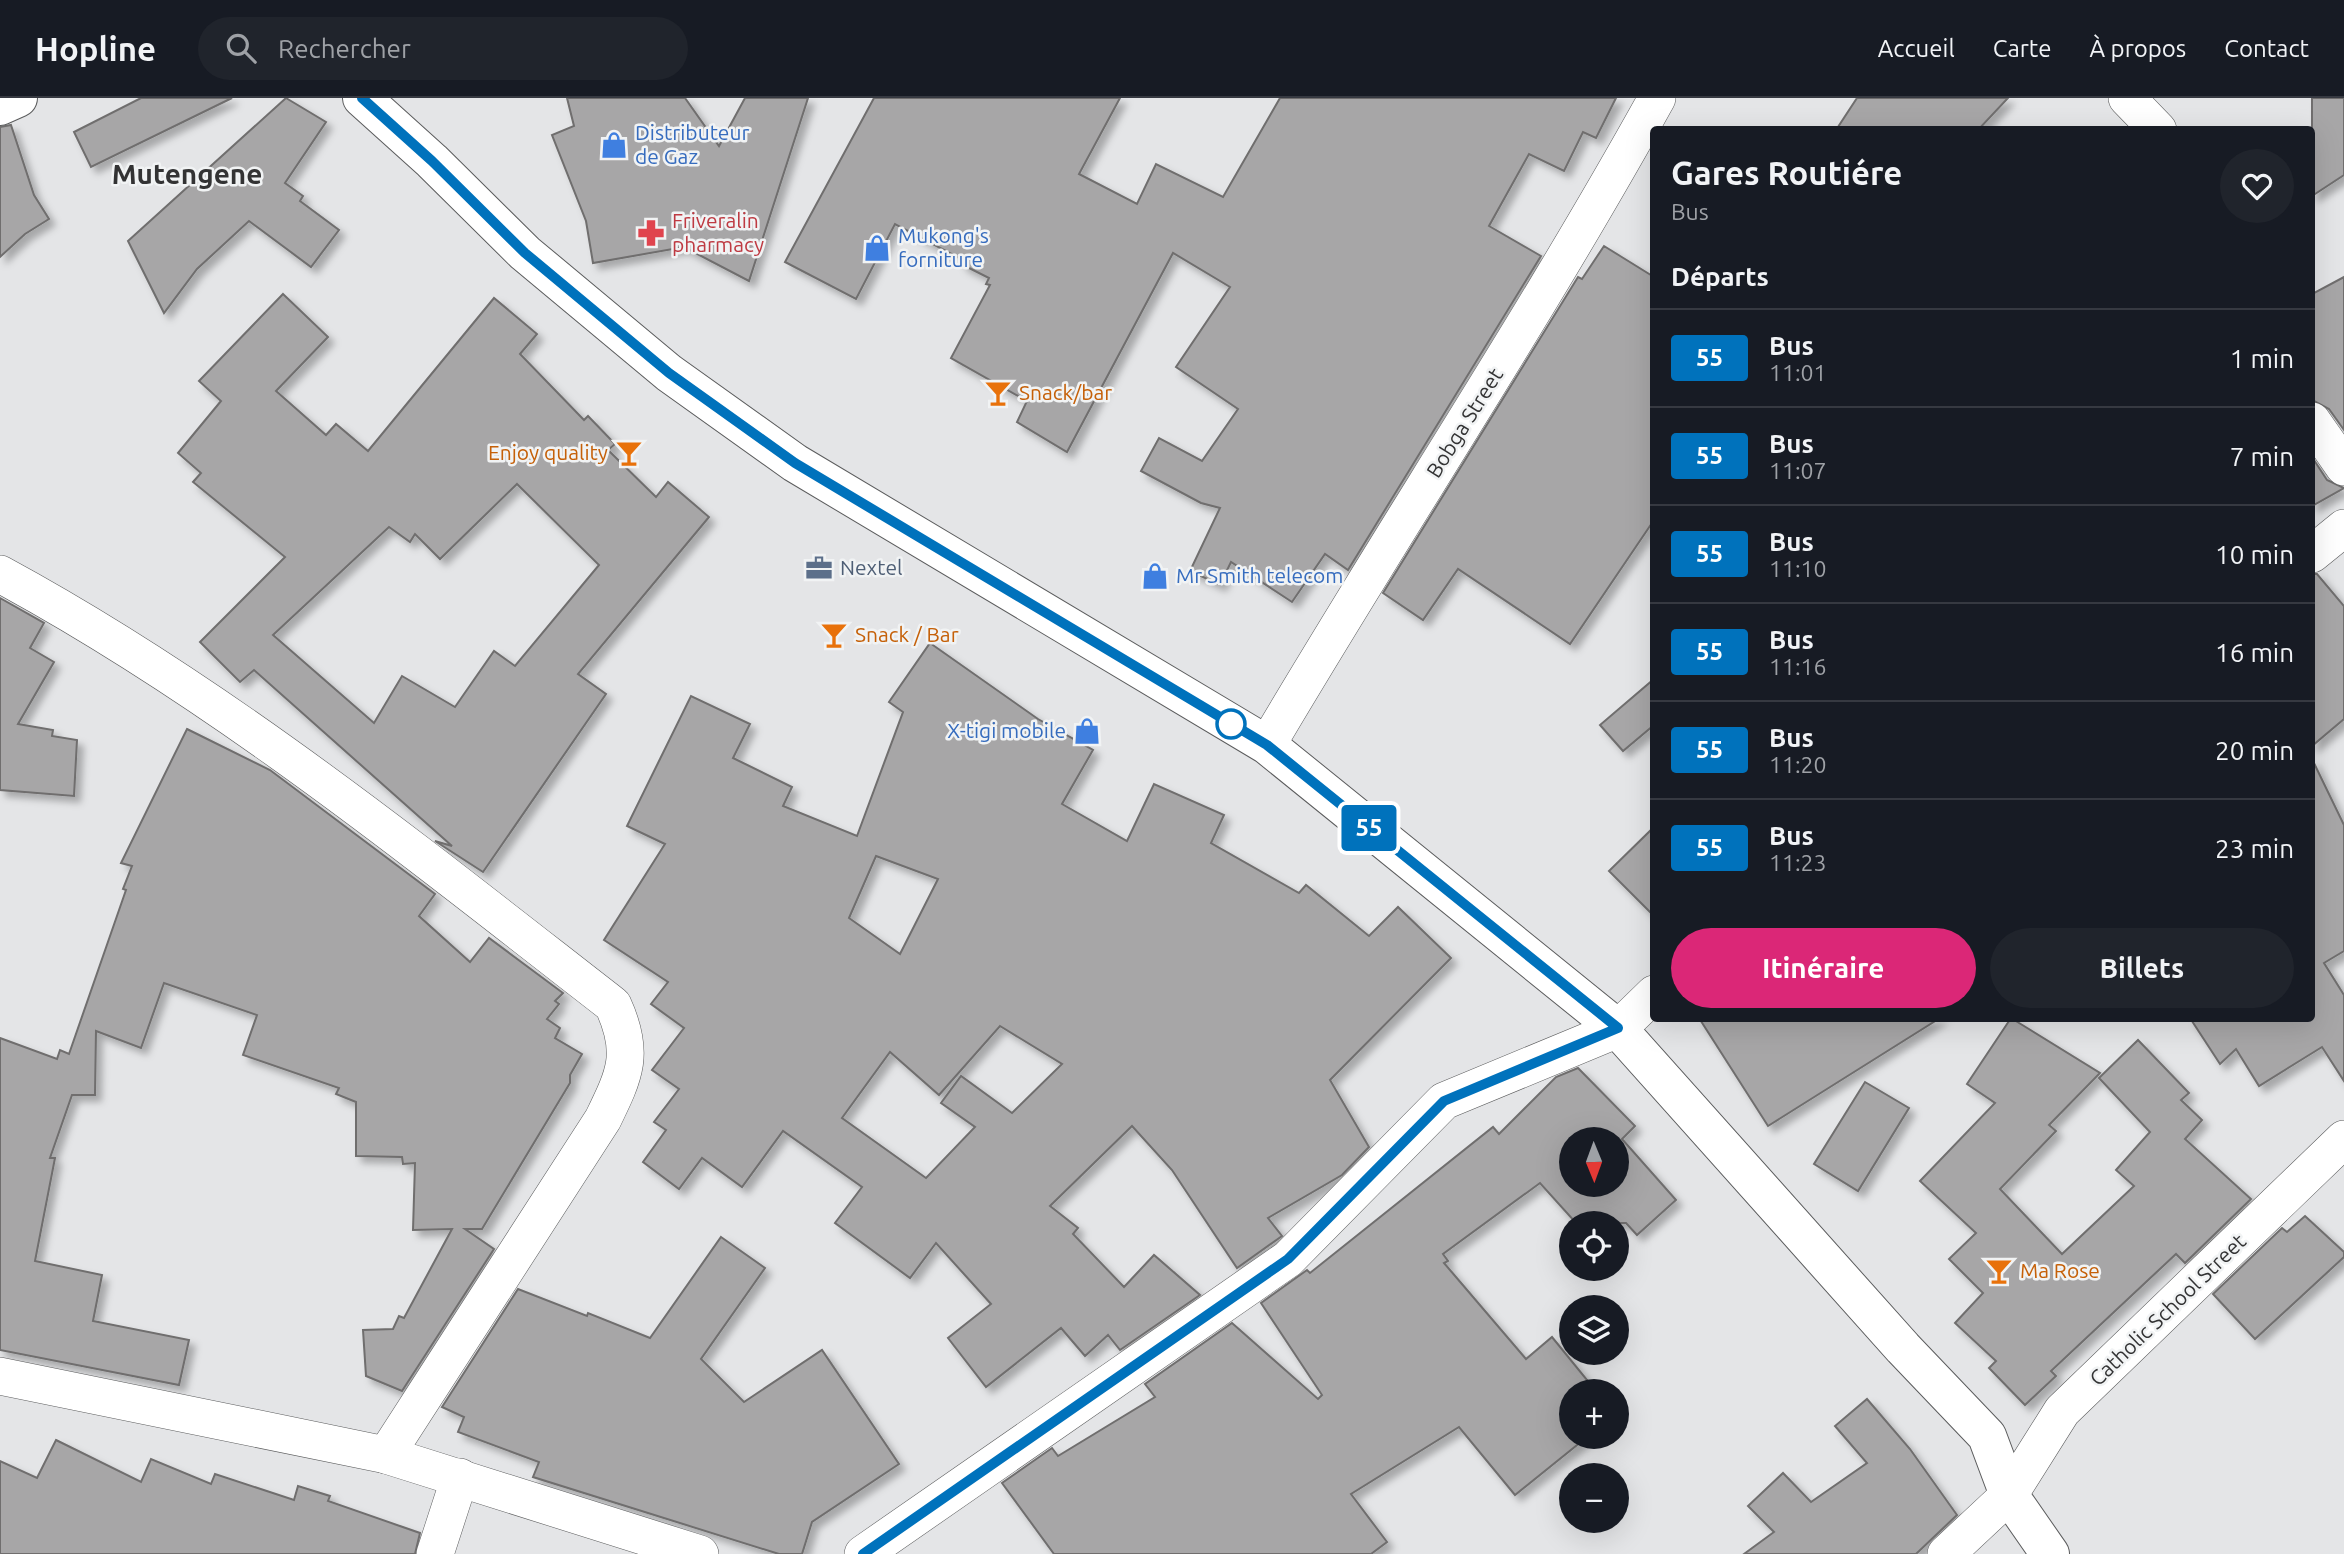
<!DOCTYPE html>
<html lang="fr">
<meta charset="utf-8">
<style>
:root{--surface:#171b24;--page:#20242c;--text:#f1f3f6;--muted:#9ea1a6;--line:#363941;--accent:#db2777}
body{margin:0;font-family:Ubuntu,sans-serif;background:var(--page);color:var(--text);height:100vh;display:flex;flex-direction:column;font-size:26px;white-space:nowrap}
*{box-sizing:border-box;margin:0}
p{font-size:23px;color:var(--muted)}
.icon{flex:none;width:38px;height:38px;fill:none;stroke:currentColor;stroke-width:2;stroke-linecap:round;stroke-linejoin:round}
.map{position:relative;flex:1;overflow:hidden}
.panel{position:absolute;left:1650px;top:28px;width:665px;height:896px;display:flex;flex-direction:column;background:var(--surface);border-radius:7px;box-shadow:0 7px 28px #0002}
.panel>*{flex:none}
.badge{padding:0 14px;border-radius:5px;font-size:24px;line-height:46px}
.needle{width:46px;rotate:179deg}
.fabs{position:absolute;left:1559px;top:1029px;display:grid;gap:14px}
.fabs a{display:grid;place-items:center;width:70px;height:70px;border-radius:50%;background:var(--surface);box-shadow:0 7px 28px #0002;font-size:35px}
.map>.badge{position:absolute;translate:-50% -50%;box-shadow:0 0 0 4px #fff}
h2{padding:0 21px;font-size:26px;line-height:63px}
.round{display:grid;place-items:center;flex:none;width:74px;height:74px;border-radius:37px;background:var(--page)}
.headline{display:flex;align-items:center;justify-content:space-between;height:119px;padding:0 21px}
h1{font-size:33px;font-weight:600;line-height:52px}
.action{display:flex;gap:14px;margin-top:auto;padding:14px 21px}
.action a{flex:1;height:80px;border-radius:42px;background:var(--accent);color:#fff;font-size:28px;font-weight:600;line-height:80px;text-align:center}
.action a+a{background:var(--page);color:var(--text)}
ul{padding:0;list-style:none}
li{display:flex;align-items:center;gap:21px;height:98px;padding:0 21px;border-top:2px solid var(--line)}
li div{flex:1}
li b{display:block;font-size:26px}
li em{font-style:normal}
li .badge{min-width:77px;font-weight:700;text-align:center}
header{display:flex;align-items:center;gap:42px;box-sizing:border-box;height:98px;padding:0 35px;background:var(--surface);border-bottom:2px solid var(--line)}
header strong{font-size:33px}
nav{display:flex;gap:38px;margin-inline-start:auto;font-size:24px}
.search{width:490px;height:63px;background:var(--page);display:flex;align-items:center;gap:18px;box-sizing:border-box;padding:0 24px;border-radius:38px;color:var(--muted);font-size:26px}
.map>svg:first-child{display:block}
.building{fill:#a7a6a7;stroke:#6f6e6e;stroke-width:2;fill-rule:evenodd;filter:url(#shadow)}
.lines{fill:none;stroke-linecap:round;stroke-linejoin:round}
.minor-casing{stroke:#5b5c5d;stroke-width:38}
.trunk-casing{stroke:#5b5c5d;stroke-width:40}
.minor{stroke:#fff;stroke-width:37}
.trunk{stroke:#fff;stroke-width:38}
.line-casing{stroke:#fff;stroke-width:16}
.line{stroke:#0072bc;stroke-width:10}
.stop-dot{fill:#fff;stroke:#0072bc;stroke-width:3.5}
.labels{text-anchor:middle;stroke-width:5;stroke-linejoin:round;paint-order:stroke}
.shop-label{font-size:21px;fill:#366cbe;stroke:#f1f3f4;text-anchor:start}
.health-label{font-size:21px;fill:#be3a42;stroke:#f1f3f4;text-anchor:start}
.food-label{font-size:21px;fill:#c56008;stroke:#f1f3f4;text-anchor:start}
.street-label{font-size:21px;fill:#333334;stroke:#f1f3f4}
.service-label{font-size:21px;fill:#4e5e75;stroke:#f1f3f4;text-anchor:start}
.district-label{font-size:28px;font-weight:bold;fill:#333334;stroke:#f1f3f4}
</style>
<header>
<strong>Hopline</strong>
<div class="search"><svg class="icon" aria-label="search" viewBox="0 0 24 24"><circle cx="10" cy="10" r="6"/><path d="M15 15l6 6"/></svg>Rechercher</div>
<nav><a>Accueil</a><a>Carte</a><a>À propos</a><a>Contact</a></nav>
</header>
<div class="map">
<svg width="2344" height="1456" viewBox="0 0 2344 1456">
<defs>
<filter id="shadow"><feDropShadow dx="6" dy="6" stdDeviation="3.5" flood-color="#0004"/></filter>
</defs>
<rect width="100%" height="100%" fill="#e4e5e7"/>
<!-- building -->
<g class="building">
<path d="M141,0H232L91,69L74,34Z"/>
<path d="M286,0L326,24L285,85L303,98L300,103L339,132L311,169L249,123L197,171L164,215L128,143Z"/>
<path d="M567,0H685L719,48L745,0H808L749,183L684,149L593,165L586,123L552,37L574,28Z"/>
<path d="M874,0H1120L1079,76L1137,106L1156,66L1223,99L1280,0H1616L1596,40L1583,34L1564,73L1529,56L1489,128L1541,158L1348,472L1325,456L1292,504L1231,464L1220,487L1190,473L1220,410L1201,405L1141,373L1159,340L1202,363L1238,311L1176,269L1230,189L1173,155L1067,354L1017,324L1027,303L951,260L990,187L986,186L989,180L961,166L963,162L895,126L856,201L785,164Z"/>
<path d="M1857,0H2008L1978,32H1836Z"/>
<path d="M2312,0H2344V77L2312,98Z"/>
<path d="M11,27L34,97L49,121L25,136L0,159V29Z"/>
<path d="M1604,148L1654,179V422L1570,546L1458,471L1423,522L1383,495L1578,179L1582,181Z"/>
<path d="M2344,179V332L2329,311L2312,302V196Z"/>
<path d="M283,196L328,239L276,293L326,337L336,326L368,353L494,200L537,236L520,256L584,322L588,318L615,346L608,352L656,399L668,384L709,419L578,576L606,596L483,774L435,743L452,748L254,572L240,584L200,544L285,459L193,384L201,375L178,355L221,303L199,283ZM517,386L599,467L515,568L494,553L455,609L402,578L374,625L273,537L389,429L410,444L415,436L440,461Z"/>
<path d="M2312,359L2327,382L2344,390L2312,408Z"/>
<path d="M2312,476H2317L2344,508V621L2312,648Z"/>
<path d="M0,500L44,525L30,550L54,564L18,626L53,632L52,638L77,642L74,698L0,692Z"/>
<path d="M930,545L1038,621L1093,652L1062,706L1127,743L1154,686L1224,717L1211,745L1299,795L1306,787L1369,838L1398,809L1451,860L1330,982L1369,1049L1342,1077L1268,1120L1282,1138L1237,1170L1172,1072L1132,1028L1050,1108L1078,1130L1073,1136L1124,1189L1154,1157L1200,1197L1120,1252L1108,1237L1085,1258L1061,1230L986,1289L948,1240L991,1206L936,1145L910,1180L835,1125L862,1089L783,1033L742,1089L702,1060L679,1091L643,1064L666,1032L654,1024L679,991L652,972L684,930L651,906L668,884L604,842L665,746L627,728L691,598L750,626L733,660L792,689L783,708L857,738L903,614L889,604ZM876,758L938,781L900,856L849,820ZM1000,928L1062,966L1012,1015L961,978L941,1005L975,1029L926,1080L842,1020L890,954L939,997Z"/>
<path d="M1654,581V627L1623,653L1600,627Z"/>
<path d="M187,631L270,672L435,796L419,818L470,864L489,840L563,895L555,903L559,906L547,921L560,930L555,940L582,956L570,977V985L482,1131H465L494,1151L402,1293L366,1278L363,1232L393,1231L399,1218L404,1220L452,1131L413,1132L415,1065L403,1066L402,1059L356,1058V1004L336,996L339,990L243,957L257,917L164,885L141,950L96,933L95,997H72L50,1060H55L35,1163L102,1177L93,1223L189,1242L179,1287L0,1252V940L57,961L60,952L69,956L126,792L123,791L132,768L121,765Z"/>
<path d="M2312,661L2344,727V853L2324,865L2344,897V983L2322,949L2259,988L2236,951L2220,966L2190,920H2312Z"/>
<path d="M1654,729V818L1609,773Z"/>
<path d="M1699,920H1940L1768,1028Z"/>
<path d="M2011,920L2100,975L2049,1027L2056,1033L2000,1091L2062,1156L2134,1088L2116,1072L2150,1034L2099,980L2138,942L2189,995L2181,1002L2202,1022L2185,1041L2251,1101L2185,1165L2176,1156L2051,1273L2056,1278L2025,1307L1989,1270L1996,1263L1955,1225L1983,1195L1949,1161L1976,1135L1920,1083L1995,1005L1967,986Z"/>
<path d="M1578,970L1635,1028L1622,1041L1676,1102L1637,1137L1626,1125H1576L1540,1085L1443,1156L1448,1163L1444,1165L1526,1261L1552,1239L1596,1293H1572V1339H1587L1515,1397L1459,1329L1351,1396L1387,1444L1371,1456H1054L1002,1385L1052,1350L1058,1358L1155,1299L1145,1286L1232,1225L1318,1301L1322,1297L1261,1205L1307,1172L1310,1175L1493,1029L1499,1036L1556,979ZM1572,1041H1617V1087H1572Z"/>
<path d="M1865,984L1909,1010L1858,1093L1814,1066Z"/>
<path d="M2305,1118L2344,1154V1159L2255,1241L2213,1196L2282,1130L2287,1134Z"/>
<path d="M721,1139L765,1170L701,1261L744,1304L822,1252L899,1366L812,1424L802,1456H779L533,1379L539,1364L458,1334L464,1319L442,1309L518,1191L587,1218L588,1215L650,1240Z"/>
<path d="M1867,1301L1910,1351L1957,1417L1916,1456H1744L1774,1434L1748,1408L1783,1375L1811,1404L1867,1365L1835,1328Z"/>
<path d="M56,1342L141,1384L151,1361L211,1386L215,1376L294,1402L298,1388L330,1398L328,1403L420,1435L415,1456H0V1363L37,1380Z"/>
</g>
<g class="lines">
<defs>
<g id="minor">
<path d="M2127,0L2158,32"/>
<path d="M2312,323L2344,369"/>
<path d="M2312,456L2344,430"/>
<path d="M0,476C220,595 416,754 613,907C635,955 625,976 603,1021L386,1357"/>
<path d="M1267,647C1395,430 1535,220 1657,0"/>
<path d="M0,1278L386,1357L700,1456"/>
<path d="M435,1456L460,1379"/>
<path d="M863,1456L1288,1161L1444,1003L1618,931L1654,896"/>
<path d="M1946,1456L2009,1397L2062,1313L2344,1041"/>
</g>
<g id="trunk">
<path d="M362,0L432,63L525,155L669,275L795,365L1267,647L1618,931L1903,1250L1987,1338L2009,1397L2050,1456"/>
<path d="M0,8L18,0"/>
</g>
</defs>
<!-- minor casing -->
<use href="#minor" class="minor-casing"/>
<!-- trunk casing -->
<use href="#trunk" class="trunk-casing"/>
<!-- minor -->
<use href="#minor" class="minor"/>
<!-- trunk -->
<use href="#trunk" class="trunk"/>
</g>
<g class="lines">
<defs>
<path id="line" d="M362,0L432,63L525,155L669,275L795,365L1267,647L1618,930L1444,1003L1288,1161L863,1456"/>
</defs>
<!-- line casing -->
<use href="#line" class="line-casing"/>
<!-- line -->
<use href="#line" class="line"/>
</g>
<!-- icons -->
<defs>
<symbol id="shop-bare" viewBox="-9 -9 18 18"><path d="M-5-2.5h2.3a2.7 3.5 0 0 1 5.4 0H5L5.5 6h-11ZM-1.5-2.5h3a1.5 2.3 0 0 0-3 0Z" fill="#3f7fe0" stroke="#f1f3f4" stroke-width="2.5" paint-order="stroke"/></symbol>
<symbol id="pharmacy-bare" viewBox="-9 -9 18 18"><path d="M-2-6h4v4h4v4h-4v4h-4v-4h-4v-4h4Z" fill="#e0444e" stroke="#f1f3f4" stroke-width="2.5" paint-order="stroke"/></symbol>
<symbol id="bar-bare" viewBox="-9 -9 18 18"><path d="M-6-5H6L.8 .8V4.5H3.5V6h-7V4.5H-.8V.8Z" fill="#e8710a" stroke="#f1f3f4" stroke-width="2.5" paint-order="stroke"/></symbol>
<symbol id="office-bare" viewBox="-9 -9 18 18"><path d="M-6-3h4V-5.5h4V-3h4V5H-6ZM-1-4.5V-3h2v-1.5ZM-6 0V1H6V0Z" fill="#5c6f8a" stroke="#f1f3f4" stroke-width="2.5" paint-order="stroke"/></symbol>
</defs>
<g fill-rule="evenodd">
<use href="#shop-bare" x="595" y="28" width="38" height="38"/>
<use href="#pharmacy-bare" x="632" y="116" width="38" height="38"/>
<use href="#shop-bare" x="858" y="131" width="38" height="38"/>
<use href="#bar-bare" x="979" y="276" width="38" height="38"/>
<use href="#bar-bare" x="610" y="336" width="38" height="38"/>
<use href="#office-bare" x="800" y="451" width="38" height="38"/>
<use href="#shop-bare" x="1136" y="459" width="38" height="38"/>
<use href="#bar-bare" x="815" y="518" width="38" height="38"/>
<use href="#shop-bare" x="1068" y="614" width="38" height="38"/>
<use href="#bar-bare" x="1980" y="1154" width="38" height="38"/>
</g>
<!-- markers -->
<circle class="stop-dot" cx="1231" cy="626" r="14"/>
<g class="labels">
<!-- shop labels -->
<g class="shop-label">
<text x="635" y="42">Distributeur<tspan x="635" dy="24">de Gaz</tspan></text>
<text x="898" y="145">Mukong's<tspan x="898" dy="24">forniture</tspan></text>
<text x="1176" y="485">Mr Smith telecom</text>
<text x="1066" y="640" text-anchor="end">X-tigi mobile</text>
</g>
<!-- health labels -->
<g class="health-label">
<text x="672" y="130">Friveralin<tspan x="672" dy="24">pharmacy</tspan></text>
</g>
<!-- food labels -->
<g class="food-label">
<text x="1019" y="302">Snack/bar</text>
<text x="608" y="362" text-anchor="end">Enjoy quality</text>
<text x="855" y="544">Snack / Bar</text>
<text x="2020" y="1180">Ma Rose</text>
</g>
<!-- street labels -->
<g class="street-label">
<text transform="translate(1465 325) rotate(-58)" y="7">Bobga Street</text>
<text transform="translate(2168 1212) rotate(-44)" y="7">Catholic School Street</text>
</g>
<!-- service labels -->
<g class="service-label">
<text x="840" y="477">Nextel</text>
</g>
<!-- district labels -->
<g class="district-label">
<text x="187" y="86">Mutengene</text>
</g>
</g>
</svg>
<div class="fabs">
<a><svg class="needle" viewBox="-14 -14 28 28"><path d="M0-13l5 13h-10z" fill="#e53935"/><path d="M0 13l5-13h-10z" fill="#9ea1a6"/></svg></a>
<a><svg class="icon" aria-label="locate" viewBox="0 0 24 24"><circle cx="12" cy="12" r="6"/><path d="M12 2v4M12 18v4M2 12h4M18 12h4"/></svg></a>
<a><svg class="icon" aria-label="layers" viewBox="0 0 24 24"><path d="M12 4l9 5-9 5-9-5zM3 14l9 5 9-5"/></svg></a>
<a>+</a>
<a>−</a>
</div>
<b class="badge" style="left:1369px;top:730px;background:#0072bc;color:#fff">55</b>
<section class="panel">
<div class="headline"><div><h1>Gares Routiére</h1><p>Bus</p></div><a class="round"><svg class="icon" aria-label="heart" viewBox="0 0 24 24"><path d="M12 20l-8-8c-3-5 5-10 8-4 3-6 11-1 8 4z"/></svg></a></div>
<h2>Départs</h2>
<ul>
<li><span class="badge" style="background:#0072bc;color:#fff">55</span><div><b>Bus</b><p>11:01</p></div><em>1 min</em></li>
<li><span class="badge" style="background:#0072bc;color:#fff">55</span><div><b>Bus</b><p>11:07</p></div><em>7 min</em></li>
<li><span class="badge" style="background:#0072bc;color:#fff">55</span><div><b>Bus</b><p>11:10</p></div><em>10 min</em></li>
<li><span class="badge" style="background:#0072bc;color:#fff">55</span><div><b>Bus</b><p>11:16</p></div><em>16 min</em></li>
<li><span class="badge" style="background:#0072bc;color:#fff">55</span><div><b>Bus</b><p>11:20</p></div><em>20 min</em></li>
<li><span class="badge" style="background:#0072bc;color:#fff">55</span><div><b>Bus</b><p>11:23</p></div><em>23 min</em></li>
</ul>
<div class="action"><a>Itinéraire</a><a>Billets</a></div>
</section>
</div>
